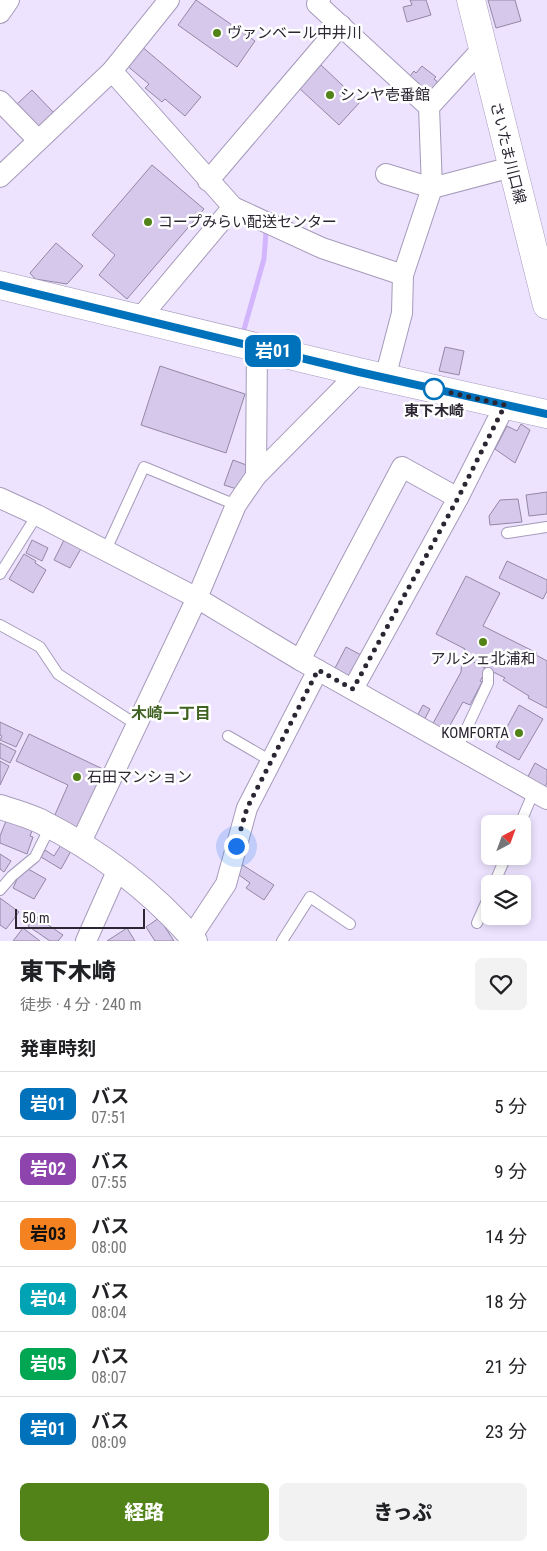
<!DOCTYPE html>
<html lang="ja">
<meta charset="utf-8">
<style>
:root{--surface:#fff;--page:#f2f2f2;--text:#202124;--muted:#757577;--line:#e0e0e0;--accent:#518318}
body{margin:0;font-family:"Roboto Condensed","Noto Sans JP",sans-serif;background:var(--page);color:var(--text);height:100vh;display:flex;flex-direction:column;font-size:19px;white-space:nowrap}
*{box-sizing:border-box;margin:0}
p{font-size:16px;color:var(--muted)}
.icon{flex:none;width:28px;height:28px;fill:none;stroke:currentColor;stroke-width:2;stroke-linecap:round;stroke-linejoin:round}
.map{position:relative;height:941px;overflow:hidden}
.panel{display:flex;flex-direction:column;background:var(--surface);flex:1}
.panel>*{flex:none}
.badge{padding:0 10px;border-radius:8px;font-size:18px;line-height:32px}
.needle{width:32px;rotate:41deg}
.controls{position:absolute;left:481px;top:815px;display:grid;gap:10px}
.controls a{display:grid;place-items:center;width:50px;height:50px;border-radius:8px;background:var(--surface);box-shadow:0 2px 8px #0003;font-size:25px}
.scale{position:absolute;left:15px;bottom:12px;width:130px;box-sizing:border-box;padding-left:5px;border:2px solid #2b2632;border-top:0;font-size:14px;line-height:18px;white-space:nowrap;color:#2b2632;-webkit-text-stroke:4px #fff;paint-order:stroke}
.you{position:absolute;width:25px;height:25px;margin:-12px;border:4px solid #fff;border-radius:50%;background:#1a73e8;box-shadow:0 0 0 8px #1a73e833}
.map>.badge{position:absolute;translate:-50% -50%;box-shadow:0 0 0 2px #fff}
h2{padding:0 20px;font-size:19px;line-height:45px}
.round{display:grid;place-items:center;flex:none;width:52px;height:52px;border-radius:8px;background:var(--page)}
.overview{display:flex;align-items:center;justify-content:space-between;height:85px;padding:0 20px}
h1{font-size:24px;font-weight:800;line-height:38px}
.cta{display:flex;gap:10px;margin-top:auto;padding:10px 20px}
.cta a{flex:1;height:58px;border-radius:8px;background:var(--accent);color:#fff;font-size:20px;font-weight:800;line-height:58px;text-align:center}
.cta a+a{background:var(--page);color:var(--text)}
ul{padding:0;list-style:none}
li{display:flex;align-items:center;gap:15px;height:65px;padding:0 20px;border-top:1px solid var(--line)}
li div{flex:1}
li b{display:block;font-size:19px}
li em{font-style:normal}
li .badge{min-width:55px;font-weight:700;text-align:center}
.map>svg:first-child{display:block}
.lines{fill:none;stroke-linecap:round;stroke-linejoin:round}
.stream{stroke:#d2b5fd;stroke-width:5}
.building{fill:#d5c8ea;stroke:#9387a6}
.service-casing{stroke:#a69aba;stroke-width:12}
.minor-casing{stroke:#a69aba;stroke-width:22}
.tertiary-casing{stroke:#a69aba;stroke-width:26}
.primary-casing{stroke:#a69aba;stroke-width:29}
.service{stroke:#fff;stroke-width:10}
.minor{stroke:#fff;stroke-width:20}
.tertiary{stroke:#fff;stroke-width:24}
.primary{stroke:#fff;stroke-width:28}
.line-casing{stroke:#fff;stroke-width:11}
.line{stroke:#0072bc;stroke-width:8}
.walk{stroke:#2b2632;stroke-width:5;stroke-dasharray:0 9}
.poi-dot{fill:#518318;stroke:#fff;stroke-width:2}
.stop-dot{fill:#fff;stroke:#0072bc;stroke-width:2.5}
.labels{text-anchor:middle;stroke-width:5;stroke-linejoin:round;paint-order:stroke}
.poi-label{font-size:15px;fill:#2b2632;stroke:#fff;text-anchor:start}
.street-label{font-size:15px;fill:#2b2632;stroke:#fff}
.stop-label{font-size:15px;font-weight:bold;fill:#2b2632;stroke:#fff}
.neighbourhood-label{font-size:16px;font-weight:bold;fill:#406222;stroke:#fff}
</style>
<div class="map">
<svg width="547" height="941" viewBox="0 0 547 941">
<rect width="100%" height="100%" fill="#ede3ff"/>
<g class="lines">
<!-- stream -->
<path class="stream" d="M243,333L264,259L266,232"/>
</g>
<!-- building -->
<g class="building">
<path d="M196,0L255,41L237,67L178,25Z"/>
<path d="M410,0H426L431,15L407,22L403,7L412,5Z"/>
<path d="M488,0H515L521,21L496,28Z"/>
<path d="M140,45L201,97L185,116L165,99L162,102L145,88L149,84L125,64Z"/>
<path d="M321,65L360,102L339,125L299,88Z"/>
<path d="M422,66L436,77L434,79L440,84L429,98L407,80L414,71L416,73Z"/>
<path d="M32,90L55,114L39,129L16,105Z"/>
<path d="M152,165L204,209L127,299L99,275L115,255L92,235Z"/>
<path d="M56,243L83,266L67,284L35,279L30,273Z"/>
<path d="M445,347L464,351L459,375L439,371Z"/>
<path d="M160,366L245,394L226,453L141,425Z"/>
<path d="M521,424L530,430L515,463L495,449L507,426L517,431Z"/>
<path d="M233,460L249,466L240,490L224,485Z"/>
<path d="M547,492V514L529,516L526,495Z"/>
<path d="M518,499L522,522L490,525L489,516L500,500Z"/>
<path d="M65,538L82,547L70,568L54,560Z"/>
<path d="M32,540L48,548L42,561L26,553Z"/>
<path d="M24,554L36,561L35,563L46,570L33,593L9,579Z"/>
<path d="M507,561L547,580V591L543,599L499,578Z"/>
<path d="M466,576L500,593L483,626L537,653L536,655L547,661V708L528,698L529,696L503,680L505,678L462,656L465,649L436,634Z"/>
<path d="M346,647L363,656L351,678L334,670Z"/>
<path d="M462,656L487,669L480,681L482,682L470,705L463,702L445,734L431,727L461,672Z"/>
<path d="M423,705L430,709L422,724L415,720Z"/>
<path d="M519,705L543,719L519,760L496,747Z"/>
<path d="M0,722L23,733L16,747L0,740L2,736L0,735Z"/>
<path d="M29,734L105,770L78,828L54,817L68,785L16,761Z"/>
<path d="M0,743L16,751L10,763L0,758Z"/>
<path d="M0,761L9,766L0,785Z"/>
<path d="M535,763L547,770V783L542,792L525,782Z"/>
<path d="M8,816L34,826L30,836L33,837L27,854L0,843V836Z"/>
<path d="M61,845L71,851L61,869L41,857L45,850L54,856Z"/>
<path d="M0,854L11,861L4,872L0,869Z"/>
<path d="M241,864L274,885L264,900L246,888L250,883L235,872Z"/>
<path d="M28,869L46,879L34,899L13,888L19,875Z"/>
<path d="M0,898L19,912L6,929L0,925Z"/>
<path d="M35,916L63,935L58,941H50L28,926Z"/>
<path d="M159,918L174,941H155L146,927Z"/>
<path d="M23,928L40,941H13Z"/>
<path d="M127,928L135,941H107Z"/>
</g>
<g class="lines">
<defs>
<g id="service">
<path d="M507,533L547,527"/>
<path d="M105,552L144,467L236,505"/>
<path d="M0,574L37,515"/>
<path d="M0,625L40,647L58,674L137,725"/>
<path d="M228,736L271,761"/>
<path d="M457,749L488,683V673"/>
<path d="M520,824L534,791"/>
<path d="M494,884L506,856"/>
<path d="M0,890L12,876L35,857L50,827"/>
<path d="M477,923L490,894"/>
<path d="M282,941L310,897L350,924"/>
</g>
<g id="minor">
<path d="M320,0L317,4L429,107"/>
<path d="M0,13L9,0"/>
<path d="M112,71L233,207L322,248L403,275L402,313L385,378"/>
<path d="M0,101L38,140"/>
<path d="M386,174L432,188L512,167"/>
<path d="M0,177L112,71L169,0"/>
<path d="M208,181L341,25"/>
<path d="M403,275L432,188L429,107L482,49"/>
<path d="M140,318L233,207"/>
<path d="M257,347L256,476L359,372"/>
<path d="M0,498L37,515L197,598L300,660L547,799"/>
<path d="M300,660L402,467L458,498"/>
<path d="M353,689L458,498L505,405"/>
<path d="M80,844L197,598L236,505L256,476"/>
<path d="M191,937L226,884L247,808L318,670"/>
<path d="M86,941L118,869"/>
</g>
<path id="tertiary" d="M0,807C13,811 27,815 40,821C99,851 152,891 195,941"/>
<g id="primary">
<path d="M471,0L547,305"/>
<path d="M0,285L359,372L547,414"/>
</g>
</defs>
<!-- service casing -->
<use href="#service" class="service-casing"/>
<!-- minor casing -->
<use href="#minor" class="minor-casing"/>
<!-- tertiary casing -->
<use href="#tertiary" class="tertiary-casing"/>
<!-- primary casing -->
<use href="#primary" class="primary-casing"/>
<!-- service -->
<use href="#service" class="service"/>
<!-- minor -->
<use href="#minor" class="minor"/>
<!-- tertiary -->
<use href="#tertiary" class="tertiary"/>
<!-- primary -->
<use href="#primary" class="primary"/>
</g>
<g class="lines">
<defs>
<path id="line" d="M0,285L359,372L547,414"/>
</defs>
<!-- line casing -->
<use href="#line" class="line-casing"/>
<!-- line -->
<use href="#line" class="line"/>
<!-- walk -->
<path class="walk" d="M236,846L247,808L318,670L353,689L458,498L505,405L434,389"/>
</g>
<!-- markers -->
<g class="poi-dot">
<circle cx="217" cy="33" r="5"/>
<circle cx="330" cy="95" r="5"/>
<circle cx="148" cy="222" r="5"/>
<circle cx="483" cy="642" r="5"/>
<circle cx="519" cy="733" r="5"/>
<circle cx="77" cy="777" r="5"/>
</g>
<circle class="stop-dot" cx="434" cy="389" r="10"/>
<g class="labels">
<!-- poi labels -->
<g class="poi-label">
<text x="227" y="38">ヴァンベール中井川</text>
<text x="340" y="100">シンヤ壱番館</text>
<text x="158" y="227">コープみらい配送センター</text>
<text x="483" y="664" text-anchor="middle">アルシェ北浦和</text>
<text x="509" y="738" text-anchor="end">KOMFORTA</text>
<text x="87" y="782">石田マンション</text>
</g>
<!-- street labels -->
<g class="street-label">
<text transform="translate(508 153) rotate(76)" y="5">さいたま川口線</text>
</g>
<!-- stop labels -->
<g class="stop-label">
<text x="434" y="416">東下木崎</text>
</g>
<!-- neighbourhood labels -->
<g class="neighbourhood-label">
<text x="171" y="719">木崎一丁目</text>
</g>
</g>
</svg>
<div class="controls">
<a><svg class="needle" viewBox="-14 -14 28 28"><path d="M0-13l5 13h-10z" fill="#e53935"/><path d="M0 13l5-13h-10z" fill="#757577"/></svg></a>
<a><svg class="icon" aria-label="layers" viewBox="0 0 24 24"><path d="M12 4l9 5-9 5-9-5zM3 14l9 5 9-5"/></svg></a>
</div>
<div class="scale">50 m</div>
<div class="you" style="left:236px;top:846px"></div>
<b class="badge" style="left:273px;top:351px;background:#0072bc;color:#fff">岩01</b>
</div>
<section class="panel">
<div class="overview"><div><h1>東下木崎</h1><p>徒歩 · 4 分 · 240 m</p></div><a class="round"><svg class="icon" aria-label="heart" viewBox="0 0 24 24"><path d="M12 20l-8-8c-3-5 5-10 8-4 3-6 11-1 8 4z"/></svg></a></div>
<h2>発車時刻</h2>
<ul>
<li><span class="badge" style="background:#0072bc;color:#fff">岩01</span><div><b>バス</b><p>07:51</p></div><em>5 分</em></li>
<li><span class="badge" style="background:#8e44ad;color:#fff">岩02</span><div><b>バス</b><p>07:55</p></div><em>9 分</em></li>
<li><span class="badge" style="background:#f58220;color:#111">岩03</span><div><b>バス</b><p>08:00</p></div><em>14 分</em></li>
<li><span class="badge" style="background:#00a3b4;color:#fff">岩04</span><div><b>バス</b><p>08:04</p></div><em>18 分</em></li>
<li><span class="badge" style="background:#00a651;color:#fff">岩05</span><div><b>バス</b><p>08:07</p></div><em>21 分</em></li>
<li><span class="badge" style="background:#0072bc;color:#fff">岩01</span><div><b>バス</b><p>08:09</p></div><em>23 分</em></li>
</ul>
<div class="cta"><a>経路</a><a>きっぷ</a></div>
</section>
